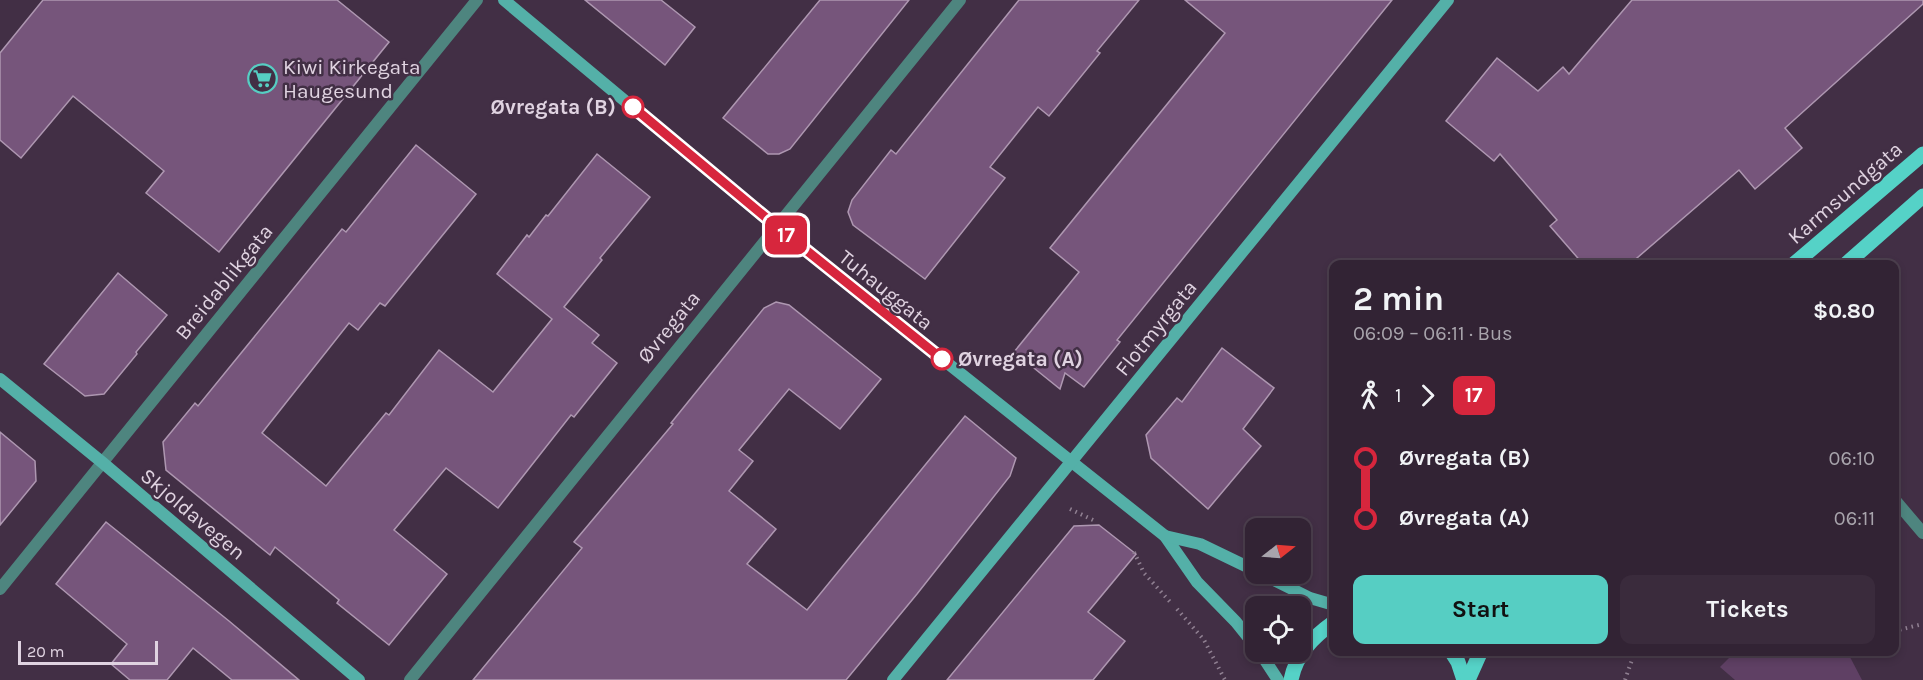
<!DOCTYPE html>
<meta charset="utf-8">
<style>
:root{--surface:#322334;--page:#3a2b3c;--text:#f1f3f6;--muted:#a8a4ac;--line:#4d404f;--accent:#56cec3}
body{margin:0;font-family:Karla,sans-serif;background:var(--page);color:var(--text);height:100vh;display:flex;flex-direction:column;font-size:22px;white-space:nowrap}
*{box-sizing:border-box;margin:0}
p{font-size:20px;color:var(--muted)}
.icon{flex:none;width:33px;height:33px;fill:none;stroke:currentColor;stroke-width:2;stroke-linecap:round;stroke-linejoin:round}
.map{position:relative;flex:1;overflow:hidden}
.details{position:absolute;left:1329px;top:260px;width:570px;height:396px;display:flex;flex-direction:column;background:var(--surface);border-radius:12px;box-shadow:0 3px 9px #0003,0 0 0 2px var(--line)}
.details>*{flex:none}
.badge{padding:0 12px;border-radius:9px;font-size:21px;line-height:39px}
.needle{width:39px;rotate:73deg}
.buttons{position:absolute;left:1245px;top:518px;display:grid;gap:12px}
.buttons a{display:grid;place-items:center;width:66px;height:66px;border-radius:12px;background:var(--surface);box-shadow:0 3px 9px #0003,0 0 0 2px var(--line);font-size:30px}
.scale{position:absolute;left:18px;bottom:15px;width:140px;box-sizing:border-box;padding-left:6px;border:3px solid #e0d3e1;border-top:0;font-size:16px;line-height:21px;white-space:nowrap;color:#e0d3e1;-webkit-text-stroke:4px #422f45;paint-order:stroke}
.map>.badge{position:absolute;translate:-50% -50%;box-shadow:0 0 0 3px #fff}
.legs{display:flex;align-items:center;gap:9px;height:66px;padding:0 24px;font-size:20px}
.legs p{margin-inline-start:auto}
.headline{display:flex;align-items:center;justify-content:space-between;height:102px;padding:0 24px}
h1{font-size:33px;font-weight:700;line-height:45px}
.primary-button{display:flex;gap:12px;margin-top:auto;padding:12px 24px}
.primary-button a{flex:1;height:69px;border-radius:12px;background:var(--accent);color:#111;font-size:24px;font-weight:700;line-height:69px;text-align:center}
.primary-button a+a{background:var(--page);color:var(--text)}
ul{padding:0 24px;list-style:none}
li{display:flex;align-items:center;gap:21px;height:60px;font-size:22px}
li i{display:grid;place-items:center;width:9px;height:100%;margin:0 8px;background:currentColor}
li i::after{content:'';width:15px;height:15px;margin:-8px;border:4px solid;border-radius:50%;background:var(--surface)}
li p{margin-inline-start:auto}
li:first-child i{background:linear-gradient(#0000 50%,currentColor 0)}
li:last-child i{background:linear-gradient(currentColor 50%,#0000 0)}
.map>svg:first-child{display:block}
.green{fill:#5f4064}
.building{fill:#76557b;stroke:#ae97b1;stroke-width:1.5}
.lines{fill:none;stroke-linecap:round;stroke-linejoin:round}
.path{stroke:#908092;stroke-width:4;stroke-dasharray:1.5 4.5;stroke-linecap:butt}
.street{stroke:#4e857f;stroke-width:12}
.secondary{stroke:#54b0a8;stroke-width:12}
.primary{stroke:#55d2c7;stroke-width:15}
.line-1-casing{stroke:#fff;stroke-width:14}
.line-1{stroke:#d7263d;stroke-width:9}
.stop-1-dot{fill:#fff;stroke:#d7263d;stroke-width:3}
.labels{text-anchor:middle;stroke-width:5;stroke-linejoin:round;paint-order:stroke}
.poi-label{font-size:21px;fill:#e0d3e1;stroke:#422f45;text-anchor:start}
.stop-label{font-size:21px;font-weight:bold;fill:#e0d3e1;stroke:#422f45;text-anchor:end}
.street-label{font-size:21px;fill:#e0d3e1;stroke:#422f45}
</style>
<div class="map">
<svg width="1923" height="680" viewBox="0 0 1923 680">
<rect width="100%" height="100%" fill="#422f45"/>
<!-- green -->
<path class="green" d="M1736,651H1841L1850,657L1862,680H1735L1720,667Z"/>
<!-- building -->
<g class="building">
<path d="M43,0H337L389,42L219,252L146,193L164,171L73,96L21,158L0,140V53Z"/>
<path d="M585,0H661L695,27L665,65Z"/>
<path d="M820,0H909L790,149L779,154H768L723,118Z"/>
<path d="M1019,0H1139L1097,51L1100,53L1049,116L1038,107L990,167L1005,178L925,279L853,225L848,212L852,200L891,150L896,154Z"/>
<path d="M1185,0H1392L1117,340L1120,342L1084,387L1065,373L1060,389L1014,352L1079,272L1050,248L1225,33Z"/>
<path d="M1632,0H1923V4L1785,128L1802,148L1755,189L1739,170L1630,264H1583L1550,226L1557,220L1500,154L1494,161L1446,121L1497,58L1538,91L1563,67L1569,74Z"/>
<path d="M416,145L476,194L385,306L380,303L358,330L349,323L262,433L326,486L386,413L389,415L439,350L493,392L552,319L497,274L527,235L529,237L546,215L548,216L597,154L650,197L600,258L602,260L564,307L599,335L592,343L617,363L574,417L571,415L498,508L446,468L394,530L447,574L389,645L337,603L339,600L275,547L270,555L166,470L163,442L195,403L198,406L342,229L346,232Z"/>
<path d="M118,273L167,315L136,352L137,354L104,394L85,396L44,364Z"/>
<path d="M776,302L789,305L881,379L840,429L789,389L739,450L753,461L729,491L776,529L747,564L807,610L965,416L1016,458L1010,476L917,594L846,680H473L582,548L574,542L673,424L671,423L709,376L764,308Z"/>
<path d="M1222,348L1274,388L1243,429L1261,446L1208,509L1151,458L1146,435L1177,398L1182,402Z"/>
<path d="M0,432L35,461L36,481L0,525Z"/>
<path d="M106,522L229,621L299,680H232L193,648L167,680H130L111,664L127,644L56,584Z"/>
<path d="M1099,525L1136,554L1088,612L1125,641L1093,680H947L1074,526Z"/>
</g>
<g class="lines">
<!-- path -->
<g class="path">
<path d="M1070,509L1093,520"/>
<path d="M1134,552L1144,573L1172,604"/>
<path d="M1177,609L1204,640L1225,680"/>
<path d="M1894,631L1923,624"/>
<path d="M1625,680L1635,651"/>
</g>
<!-- street -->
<g class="street">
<path d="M1894,499L1923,533"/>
<path d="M0,589L477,0"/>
<path d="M410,680L960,0"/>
</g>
<!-- secondary -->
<g class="secondary">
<path d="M504,0L775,226L1165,536L1197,582L1236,622L1256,647"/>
<path d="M0,379L103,463L359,680"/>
<path d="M1165,536L1200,544L1256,571"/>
<path d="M1260,573L1310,598L1334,605"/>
<path d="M1259,651L1278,680"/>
<path d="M893,680L1448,0"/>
</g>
<!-- primary -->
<g class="primary">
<path d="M1794,264L1923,154"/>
<path d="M1846,264L1923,196"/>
<path d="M1451,651L1458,662L1464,680"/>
<path d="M1291,680C1296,654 1313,637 1334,622"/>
<path d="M1468,680L1481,651"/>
</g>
</g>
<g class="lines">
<defs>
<path id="line-1" d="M633,107L776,226L942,359"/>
</defs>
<!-- line-1 casing -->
<use href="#line-1" class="line-1-casing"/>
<!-- line-1 -->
<use href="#line-1" class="line-1"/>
</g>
<!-- icons -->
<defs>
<symbol id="supermarket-ring" viewBox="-11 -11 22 22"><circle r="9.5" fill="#422f45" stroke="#56cec3" stroke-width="1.5"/><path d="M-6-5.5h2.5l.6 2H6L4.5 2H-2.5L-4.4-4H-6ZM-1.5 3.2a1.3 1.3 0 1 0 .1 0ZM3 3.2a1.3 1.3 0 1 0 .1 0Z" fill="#56cec3"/></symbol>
</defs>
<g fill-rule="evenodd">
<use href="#supermarket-ring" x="246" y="62" width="33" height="33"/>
</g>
<!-- markers -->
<g class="stop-1-dot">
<circle cx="633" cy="107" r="10"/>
<circle cx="942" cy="359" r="10"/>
</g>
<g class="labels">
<!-- poi labels -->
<g class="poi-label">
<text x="283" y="74">Kiwi Kirkegata<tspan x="283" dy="24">Haugesund</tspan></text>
</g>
<!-- stop labels -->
<g class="stop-label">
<text x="616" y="114">Øvregata (B)</text>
<text x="958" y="366" text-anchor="start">Øvregata (A)</text>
</g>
<!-- street labels -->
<g class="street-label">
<text transform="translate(1845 193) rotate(-41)" y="7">Karmsundgata</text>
<text transform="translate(224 282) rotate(-51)" y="7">Breidablikgata</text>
<text transform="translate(886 290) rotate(39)" y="7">Tuhauggata</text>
<text transform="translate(669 327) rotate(-51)" y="7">Øvregata</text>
<text transform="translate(1156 328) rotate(-51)" y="7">Flotmyrgata</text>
<text transform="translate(193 514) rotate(40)" y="7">Skjoldavegen</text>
</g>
</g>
</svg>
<div class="buttons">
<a><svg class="needle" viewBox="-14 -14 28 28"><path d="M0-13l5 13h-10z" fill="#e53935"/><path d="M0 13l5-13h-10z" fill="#a8a4ac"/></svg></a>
<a><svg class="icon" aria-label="locate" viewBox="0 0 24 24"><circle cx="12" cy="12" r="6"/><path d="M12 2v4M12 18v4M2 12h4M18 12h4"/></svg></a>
</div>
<div class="scale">20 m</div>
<b class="badge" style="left:786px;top:235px;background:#d7263d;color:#fff">17</b>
<section class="details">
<div class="headline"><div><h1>2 min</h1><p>06:09 – 06:11 · Bus</p></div><b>$0.80</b></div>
<div class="legs"><svg class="icon" aria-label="walk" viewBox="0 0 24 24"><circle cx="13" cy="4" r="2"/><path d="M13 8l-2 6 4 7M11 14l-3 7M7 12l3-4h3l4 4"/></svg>1<svg class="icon" aria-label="forward" viewBox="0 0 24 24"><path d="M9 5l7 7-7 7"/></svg><b class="badge" style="background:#d7263d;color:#fff">17</b></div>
<ul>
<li><i style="color:#d7263d"></i><b>Øvregata (B)</b><p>06:10</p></li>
<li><i style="color:#d7263d"></i><b>Øvregata (A)</b><p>06:11</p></li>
</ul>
<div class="primary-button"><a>Start</a><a>Tickets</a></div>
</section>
</div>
